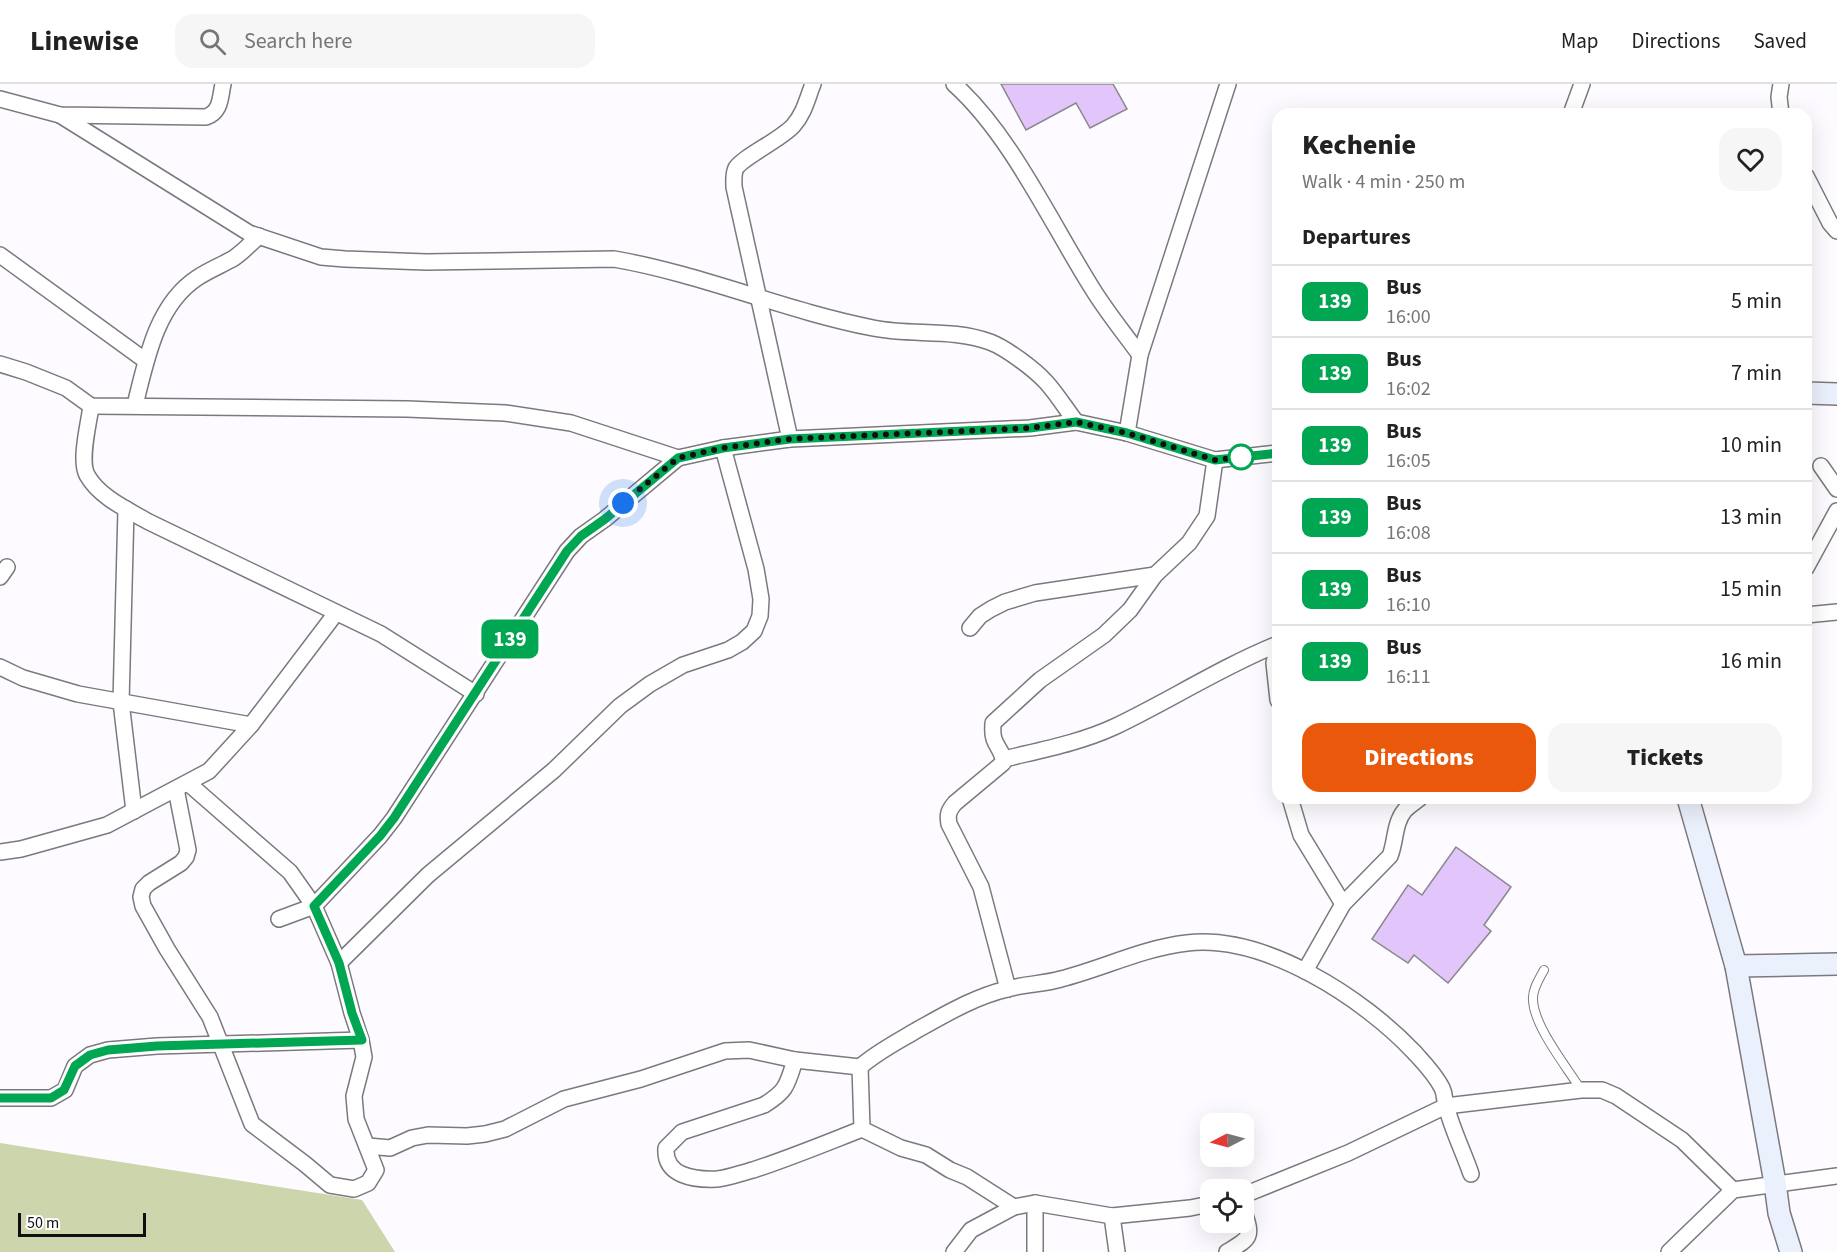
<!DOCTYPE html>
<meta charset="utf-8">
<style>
:root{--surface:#fff;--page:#f6f6f6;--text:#222;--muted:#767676;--line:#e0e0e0;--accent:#ea580c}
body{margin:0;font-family:"Source Sans 3",sans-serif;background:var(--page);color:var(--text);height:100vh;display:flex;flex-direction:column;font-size:22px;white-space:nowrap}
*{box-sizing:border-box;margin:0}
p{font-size:20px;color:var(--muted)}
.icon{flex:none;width:33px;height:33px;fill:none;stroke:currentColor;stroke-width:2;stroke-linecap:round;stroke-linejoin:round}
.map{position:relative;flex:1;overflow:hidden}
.sheet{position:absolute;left:1272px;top:24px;width:540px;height:696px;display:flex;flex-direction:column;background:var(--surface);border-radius:18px;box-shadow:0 6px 24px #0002}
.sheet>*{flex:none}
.badge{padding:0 12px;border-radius:9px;font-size:21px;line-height:39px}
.needle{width:39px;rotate:264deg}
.fabs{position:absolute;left:1200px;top:1029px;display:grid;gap:12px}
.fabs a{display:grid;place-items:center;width:54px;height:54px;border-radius:12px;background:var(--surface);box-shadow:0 6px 24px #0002;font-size:30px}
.scale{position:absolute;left:18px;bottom:15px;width:128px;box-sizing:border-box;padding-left:6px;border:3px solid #100f11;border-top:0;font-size:16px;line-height:21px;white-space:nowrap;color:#100f11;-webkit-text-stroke:4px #fff;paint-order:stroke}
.you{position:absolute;width:30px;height:30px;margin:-15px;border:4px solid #fff;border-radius:50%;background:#1a73e8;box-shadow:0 0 0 9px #1a73e833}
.map>.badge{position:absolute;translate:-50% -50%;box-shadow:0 0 0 3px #fff}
h2{padding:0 30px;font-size:22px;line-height:54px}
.round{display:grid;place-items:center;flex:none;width:63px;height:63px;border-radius:18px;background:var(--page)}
.headline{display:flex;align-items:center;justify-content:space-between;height:102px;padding:0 30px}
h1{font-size:28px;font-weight:800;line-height:45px}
.cta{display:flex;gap:12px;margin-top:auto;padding:12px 30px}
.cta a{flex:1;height:69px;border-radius:18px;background:var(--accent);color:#fff;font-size:24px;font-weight:800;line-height:69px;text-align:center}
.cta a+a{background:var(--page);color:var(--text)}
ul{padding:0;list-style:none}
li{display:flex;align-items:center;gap:18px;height:72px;padding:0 30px;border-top:2px solid var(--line)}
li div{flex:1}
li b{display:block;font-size:22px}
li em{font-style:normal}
li .badge{min-width:66px;font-weight:700;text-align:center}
header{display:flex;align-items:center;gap:36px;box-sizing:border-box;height:84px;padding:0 30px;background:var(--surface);border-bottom:2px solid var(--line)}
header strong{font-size:28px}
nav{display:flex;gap:33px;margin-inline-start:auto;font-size:21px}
.search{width:420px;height:54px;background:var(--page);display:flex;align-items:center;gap:15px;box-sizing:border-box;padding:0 21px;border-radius:18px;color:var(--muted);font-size:22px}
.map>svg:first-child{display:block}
.green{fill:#ccd5ab}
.building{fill:#e1c5fb;stroke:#89878a;stroke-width:1.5}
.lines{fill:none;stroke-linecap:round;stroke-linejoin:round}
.service-casing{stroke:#7b797d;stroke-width:10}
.minor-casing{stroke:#7b797d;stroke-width:18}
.secondary-casing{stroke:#7b797d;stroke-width:24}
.service{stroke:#fff;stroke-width:8}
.minor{stroke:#fff;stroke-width:15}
.secondary{stroke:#ebf1fc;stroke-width:21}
.line-casing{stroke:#fff;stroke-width:14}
.line{stroke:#00a651;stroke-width:9}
.walk{stroke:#100f11;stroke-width:6;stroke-dasharray:0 10.8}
.stop-dot{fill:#fff;stroke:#00a651;stroke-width:3}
</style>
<header>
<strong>Linewise</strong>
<div class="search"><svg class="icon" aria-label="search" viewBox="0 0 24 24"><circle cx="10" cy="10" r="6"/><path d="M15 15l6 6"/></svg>Search here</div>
<nav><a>Map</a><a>Directions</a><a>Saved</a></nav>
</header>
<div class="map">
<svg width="1837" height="1168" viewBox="0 0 1837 1168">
<rect width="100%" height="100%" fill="#fdfbff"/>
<!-- green -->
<path class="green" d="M0,1059L362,1116L395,1168H0Z"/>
<!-- building -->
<g class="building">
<path d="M1001,0H1113L1127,25L1090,44L1076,19L1026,46Z"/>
<path d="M1456,763L1511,803L1484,841L1491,847L1448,899L1414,871L1408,879L1372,855L1408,801L1422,811Z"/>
</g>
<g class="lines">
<defs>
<path id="service" d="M1544,886C1539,895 1532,906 1533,916C1534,943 1567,983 1581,1006"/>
<g id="minor">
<path d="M954,0C1011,51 1051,139 1092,204C1106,227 1124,249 1140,271"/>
<path d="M1781,0L1779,13L1781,30"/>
<path d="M0,15L60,31L206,33C221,28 220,14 223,0"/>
<path d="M1571,30L1582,0"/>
<path d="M60,31L249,149L321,173L345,175L426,178L614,175C701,190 786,227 873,244C912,252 952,244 990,258C1006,264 1034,285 1046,298C1057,310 1066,325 1076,338"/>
<path d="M1806,92L1830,139L1837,147"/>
<path d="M0,171L146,277"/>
<path d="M0,280L26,288L66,304L91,322L407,325L505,329L571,339L678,374"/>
<path d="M135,321C146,277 156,221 197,194C209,186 222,181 234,174C243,168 251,159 259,152"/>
<path d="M91,322C89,339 79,376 87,391C99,413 128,426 149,438L381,550L476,610"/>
<path d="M1127,349L1140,271L1228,0"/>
<path d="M790,355L734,103C734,96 733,90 736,84C743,73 780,56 793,42C804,30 807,15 813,0"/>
<path d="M1821,382L1837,405"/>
<path d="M126,425L121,618L134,727"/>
<path d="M1806,484L1837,427"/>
<path d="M0,493L7,483"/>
<path d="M1806,531L1837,528"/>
<path d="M970,544L980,532L991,525L1005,518L1035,509L1155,491"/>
<path d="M1278,561L1274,579L1278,616"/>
<path d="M0,583L23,594L78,610L251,641"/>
<path d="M1004,675C1041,666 1079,659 1114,643C1169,617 1221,583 1278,560"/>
<path d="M176,705L188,766L186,773L181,779L149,799L143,805L141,813L143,822L167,865L210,933L252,1040L305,1080L330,1101L354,1105L368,1099L376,1086L356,1035L354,1012L364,973L361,956L352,929L339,879L314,822L290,788L188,699"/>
<path d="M1290,714L1301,751L1343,820"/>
<path d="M0,768L21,765L107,741L209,687L251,641L336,529"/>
<path d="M279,835L314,822L380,752L394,734L567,467L581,452L605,435L678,374L723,364L790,355L1030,344L1076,338L1127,349L1215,376L1278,369"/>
<path d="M339,879L428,791L554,686L620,622L650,600L683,581L728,566L742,558L754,547L760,532L761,515L756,485L723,364"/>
<path d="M1305,887L1343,820L1390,772C1396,757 1394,739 1405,726C1409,722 1415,718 1420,714"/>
<path d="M1008,905L981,803L949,740C947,730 949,726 955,719L1003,679C1004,669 997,664 994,655C992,649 993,644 993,639L1040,596L1104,551L1130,526L1155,491L1189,459L1207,432L1215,376"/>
<path d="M795,976C787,1001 787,1007 764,1021L682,1048L666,1064C664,1092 694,1096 717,1095C729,1094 741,1089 753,1086C790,1074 826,1059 862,1045L901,1064L926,1071L950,1086L967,1093L1014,1123"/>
<path d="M0,1014H51L65,1006L75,982L90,971L108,966L157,962L361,956"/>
<path d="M862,1045L860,983C877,968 897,958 917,946C946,930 974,913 1007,905C1025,900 1044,900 1061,895C1104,884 1143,864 1187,859C1265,850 1363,914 1414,968C1424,979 1435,990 1442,1004C1445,1010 1444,1015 1446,1021C1451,1043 1464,1069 1471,1090"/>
<path d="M368,1062L390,1064L412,1054L428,1051L467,1052L485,1050L505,1045L564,1015L641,995L725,967L749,966L795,976L860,983"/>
<path d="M1244,1111L1348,1069L1446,1022L1581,1006H1602L1616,1012L1682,1056L1733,1106"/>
<path d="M1035,1119V1168"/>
<path d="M1112,1132L1117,1168"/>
<path d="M954,1168L971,1146L1014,1123L1035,1119L1112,1132L1190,1124L1210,1120"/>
<path d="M1227,1168C1250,1154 1253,1154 1244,1128"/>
<path d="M1669,1168L1733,1106L1837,1092"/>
</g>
<g id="secondary">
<path d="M1806,309L1837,310"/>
<path d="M1688,714L1736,882L1775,1099L1779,1129L1791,1168"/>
<path d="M1736,882L1837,880"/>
</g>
</defs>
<!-- service casing -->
<use href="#service" class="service-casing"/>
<!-- minor casing -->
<use href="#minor" class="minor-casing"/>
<!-- secondary casing -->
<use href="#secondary" class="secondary-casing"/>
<!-- service -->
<use href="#service" class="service"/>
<!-- minor -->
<use href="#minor" class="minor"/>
<!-- secondary -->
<use href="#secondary" class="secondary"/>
</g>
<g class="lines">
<defs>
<path id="line" d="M0,1014H51L64,1006L75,982L90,971L108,966L157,962L362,956L352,929L339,879L314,822L380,752L394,734L567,467L581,452L605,435L678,374L723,364L790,355L1030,344L1076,338L1127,349L1215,376L1278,369"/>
</defs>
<!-- line casing -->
<use href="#line" class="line-casing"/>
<!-- line -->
<use href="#line" class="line"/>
<!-- walk -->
<path class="walk" d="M623,419L678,374L723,364L790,355L1030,344L1076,338L1127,349L1215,376L1241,373"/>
</g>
<!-- markers -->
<circle class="stop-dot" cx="1241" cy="373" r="12"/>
</svg>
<div class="fabs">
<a><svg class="needle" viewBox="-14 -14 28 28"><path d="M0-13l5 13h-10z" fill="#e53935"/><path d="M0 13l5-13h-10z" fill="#767676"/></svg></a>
<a><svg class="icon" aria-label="locate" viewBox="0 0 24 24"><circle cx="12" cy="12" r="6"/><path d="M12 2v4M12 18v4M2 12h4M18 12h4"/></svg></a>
</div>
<div class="scale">50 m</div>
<div class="you" style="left:623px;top:419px"></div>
<b class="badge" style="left:510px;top:555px;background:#00a651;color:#fff">139</b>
<section class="sheet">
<div class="headline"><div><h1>Kechenie</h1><p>Walk · 4 min · 250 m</p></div><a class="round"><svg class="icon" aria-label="heart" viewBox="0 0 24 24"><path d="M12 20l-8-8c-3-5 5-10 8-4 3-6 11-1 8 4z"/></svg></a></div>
<h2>Departures</h2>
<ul>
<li><span class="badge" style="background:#00a651;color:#fff">139</span><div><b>Bus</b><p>16:00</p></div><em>5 min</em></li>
<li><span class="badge" style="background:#00a651;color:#fff">139</span><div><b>Bus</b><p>16:02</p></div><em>7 min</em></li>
<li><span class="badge" style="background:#00a651;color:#fff">139</span><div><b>Bus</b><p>16:05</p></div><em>10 min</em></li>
<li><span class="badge" style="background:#00a651;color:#fff">139</span><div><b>Bus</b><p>16:08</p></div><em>13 min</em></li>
<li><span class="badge" style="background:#00a651;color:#fff">139</span><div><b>Bus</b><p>16:10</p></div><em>15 min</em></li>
<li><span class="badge" style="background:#00a651;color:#fff">139</span><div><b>Bus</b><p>16:11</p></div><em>16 min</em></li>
</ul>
<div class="cta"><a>Directions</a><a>Tickets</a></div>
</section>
</div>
